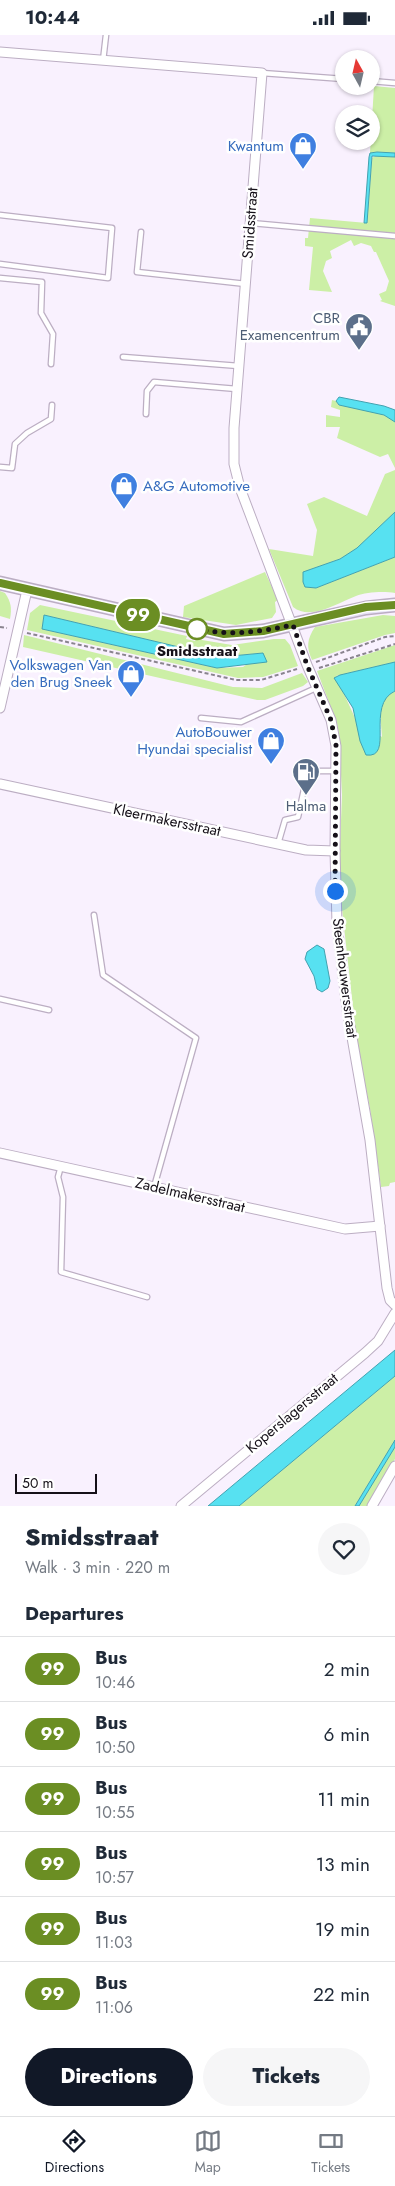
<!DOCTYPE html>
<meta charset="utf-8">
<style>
:root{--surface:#fff;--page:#f6f6f7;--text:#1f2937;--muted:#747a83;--line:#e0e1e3;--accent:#111827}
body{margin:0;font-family:Jost,sans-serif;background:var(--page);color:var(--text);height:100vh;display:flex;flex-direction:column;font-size:19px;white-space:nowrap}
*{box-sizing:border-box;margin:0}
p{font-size:16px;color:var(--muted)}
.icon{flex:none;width:28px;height:28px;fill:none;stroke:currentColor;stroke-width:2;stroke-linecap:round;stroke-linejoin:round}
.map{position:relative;height:1471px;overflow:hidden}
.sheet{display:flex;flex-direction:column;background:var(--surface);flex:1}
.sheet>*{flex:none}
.badge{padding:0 10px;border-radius:16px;font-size:18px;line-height:32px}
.needle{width:32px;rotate:352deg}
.buttons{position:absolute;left:335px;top:15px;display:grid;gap:10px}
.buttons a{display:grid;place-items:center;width:45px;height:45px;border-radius:50%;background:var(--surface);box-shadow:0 1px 4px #0004;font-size:25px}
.scale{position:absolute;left:15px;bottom:12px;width:82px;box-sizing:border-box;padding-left:5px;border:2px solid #151018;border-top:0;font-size:14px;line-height:18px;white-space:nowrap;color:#151018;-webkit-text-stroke:4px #fff;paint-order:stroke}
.you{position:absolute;width:25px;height:25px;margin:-12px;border:4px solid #fff;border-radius:50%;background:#1a73e8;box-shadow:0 0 0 8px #1a73e833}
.map>.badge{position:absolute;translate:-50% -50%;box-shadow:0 0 0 2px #fff}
h2{padding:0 25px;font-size:19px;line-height:45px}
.round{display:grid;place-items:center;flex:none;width:52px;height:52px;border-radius:26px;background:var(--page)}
.summary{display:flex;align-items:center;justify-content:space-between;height:85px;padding:0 25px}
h1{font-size:24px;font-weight:800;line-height:38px}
.cta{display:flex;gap:10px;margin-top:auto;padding:10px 25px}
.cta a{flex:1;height:58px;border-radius:30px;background:var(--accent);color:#fff;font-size:20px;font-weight:800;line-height:58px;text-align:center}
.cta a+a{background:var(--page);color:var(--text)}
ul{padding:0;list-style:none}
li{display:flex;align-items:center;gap:15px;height:65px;padding:0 25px;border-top:1px solid var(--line)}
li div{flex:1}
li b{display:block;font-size:19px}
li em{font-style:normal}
li .badge{min-width:55px;font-weight:700;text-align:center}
.status{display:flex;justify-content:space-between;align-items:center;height:35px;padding:0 25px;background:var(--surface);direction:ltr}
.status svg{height:14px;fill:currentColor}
.tab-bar{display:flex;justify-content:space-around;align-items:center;height:70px;border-top:1px solid var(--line);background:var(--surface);font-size:14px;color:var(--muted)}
.tab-bar a{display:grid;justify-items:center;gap:2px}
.tab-bar .on{color:var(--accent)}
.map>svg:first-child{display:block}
.green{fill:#ccefa6;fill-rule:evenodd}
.water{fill:#57e1f1;stroke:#43a2b0}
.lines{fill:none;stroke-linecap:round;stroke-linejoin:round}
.lane-casing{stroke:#bcaec3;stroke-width:7}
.street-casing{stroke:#bcaec3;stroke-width:11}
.secondary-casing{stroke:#bcaec3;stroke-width:15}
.path{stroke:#8a848f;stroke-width:2;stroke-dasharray:4 2.5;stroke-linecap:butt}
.lane{stroke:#fff;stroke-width:4.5}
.street{stroke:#fff;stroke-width:9}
.secondary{stroke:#e6e1f7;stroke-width:12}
.line-casing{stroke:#fff;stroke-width:11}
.line{stroke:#6b8e23;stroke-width:8}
.walk{stroke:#151018;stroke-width:5;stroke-dasharray:0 9}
.stop-dot{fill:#fff;stroke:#6b8e23;stroke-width:2.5}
.labels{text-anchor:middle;stroke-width:5;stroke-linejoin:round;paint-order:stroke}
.shop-label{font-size:15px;fill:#366cbe;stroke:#fff;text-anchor:end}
.street-label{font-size:15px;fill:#151018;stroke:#fff}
.service-label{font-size:15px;fill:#4e5e75;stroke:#fff;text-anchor:end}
.stop-label{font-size:15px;font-weight:bold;fill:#151018;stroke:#fff}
</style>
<div class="status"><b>10:44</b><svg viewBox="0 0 49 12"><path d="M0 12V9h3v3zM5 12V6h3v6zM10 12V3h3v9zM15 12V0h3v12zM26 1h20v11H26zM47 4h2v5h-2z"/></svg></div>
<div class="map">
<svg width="395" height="1471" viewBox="0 0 395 1471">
<rect width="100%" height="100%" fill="#f9f1fe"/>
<!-- green -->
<g class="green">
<path d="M374,51L395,53V118L377,117L370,118Z"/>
<path d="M377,120L395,122V271L380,266L382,265L379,259L386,256L389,246L376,217H374L371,211L361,208L354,211L351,205L330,216L332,223L326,226L323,236L332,257L309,255L313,212L305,211V203H308L310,183L367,188L372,123Z"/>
<path d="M332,365L336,366L339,370C357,373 382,374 395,387V433L388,419L380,422L337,403L340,392H326V380L340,382V375L331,372Z"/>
<path d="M395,435V477L358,513L340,524L309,535L316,553L395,522V558C384,556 366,557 356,561C337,568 311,586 293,572L269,514L313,521L317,495L307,469L324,462L367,481L385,439Z"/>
<path d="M265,537L278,565L275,567L276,577L272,583L236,590L183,582L184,571Z"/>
<path d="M0,556L5,558C11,567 12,573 10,584L0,581Z"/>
<path d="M40,570L187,601L186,604L195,606L196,604L232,610L274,604H285L290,610L298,631L263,642L238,643L27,595L30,578ZM44,580L221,622L263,618L243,632L217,633L42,594Z"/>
<path d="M383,580L395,581V598L385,600L312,625C306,612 307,604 315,592Z"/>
<path d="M24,600L233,652L262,653L302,638L308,647L303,651L265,665H257L23,612Z"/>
<path d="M395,610V627L336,641L355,683L382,702C381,684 376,665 395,656V1147L390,1148L389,1151L381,1152L370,1074L357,1008L341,865L339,836L342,760L339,699L337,688L317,636Z"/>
<path d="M395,1341V1405L355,1471H239Z"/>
<path d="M395,1412V1424L367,1471H359Z"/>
</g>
<!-- water -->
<g class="water">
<path d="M377,117L395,118V122L372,121L367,188H364L369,122L370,118Z"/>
<path d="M339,362L384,371L395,375V387L384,380L339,370L336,366Z"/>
<path d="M395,477V522L316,553L305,552L303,547V537L340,524L357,513Z"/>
<path d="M44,580L221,622L263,618L267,627L217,633L42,594Z"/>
<path d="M395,627V656C365,670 395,724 366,720L360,706L353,673L334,643L340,640Z"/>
<path d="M317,910L324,914L330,946L328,953L322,957L317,954L314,941L305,924L307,917Z"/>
<path d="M395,1315V1341L239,1471H208Z"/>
<path d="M395,1405V1412L359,1471H355Z"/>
</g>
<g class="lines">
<defs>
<g id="lane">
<path d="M103,26L106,0"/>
<path d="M262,38L344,44"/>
<path d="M371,46L395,48"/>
<path d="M0,180L112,193L108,243L0,229"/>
<path d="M250,188L395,201"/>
<path d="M141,197L137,237L246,249"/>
<path d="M0,243L42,247L41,278L53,299L51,329"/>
<path d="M123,322L239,331"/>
<path d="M146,379L147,356L154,347L237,354"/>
<path d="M0,432L12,433L15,409L27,398L51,384L52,370"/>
<path d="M201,683L241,687L316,653"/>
<path d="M278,809L285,785L298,782L308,736H336"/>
<path d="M94,880L103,940L196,1003L154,1152"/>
<path d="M0,964L49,975"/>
<path d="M61,1131L58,1142L63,1162L61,1237L147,1262"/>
</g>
<g id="street">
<path d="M0,17L262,38L234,393V429L240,453L307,630L331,685L336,711L335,816L337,889L347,974L370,1105L387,1253L390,1265L395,1270"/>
<path d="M0,673L27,555"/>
<path d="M0,749L306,815L335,816"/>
<path d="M0,1118L345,1194L380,1191"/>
<path d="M181,1471L365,1318L378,1306L395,1278"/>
<path d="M372,1471L395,1431"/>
</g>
<path id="secondary" d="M0,548L224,599L263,596L366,573L395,570"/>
</defs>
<!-- lane casing -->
<use href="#lane" class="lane-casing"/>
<!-- street casing -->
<use href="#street" class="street-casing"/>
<!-- secondary casing -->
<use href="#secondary" class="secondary-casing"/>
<!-- path -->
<g class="path">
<path d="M0,592L7,593"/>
<path d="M27,598L236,645H261L297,634"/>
<path d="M316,627L385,602L395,601"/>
<path d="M319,633L395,609"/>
</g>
<!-- lane -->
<use href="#lane" class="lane"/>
<!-- street -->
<use href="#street" class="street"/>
<!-- secondary -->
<use href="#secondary" class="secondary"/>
</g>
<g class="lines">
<defs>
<path id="line" d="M0,548L224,599L263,596L366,572L395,570"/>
</defs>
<!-- line casing -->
<use href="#line" class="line-casing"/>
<!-- line -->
<use href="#line" class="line"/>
<!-- walk -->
<path class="walk" d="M197,594C233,601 258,597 293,590L307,630L331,685L336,710L335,856"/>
</g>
<!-- icons -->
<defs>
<symbol id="shop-pin" viewBox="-11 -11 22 30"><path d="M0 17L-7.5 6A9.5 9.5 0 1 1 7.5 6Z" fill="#3f7fe0" stroke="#fff"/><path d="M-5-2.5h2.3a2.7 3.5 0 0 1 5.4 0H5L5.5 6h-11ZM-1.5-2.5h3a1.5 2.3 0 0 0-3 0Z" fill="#fff"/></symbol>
<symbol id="civic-pin" viewBox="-11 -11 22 30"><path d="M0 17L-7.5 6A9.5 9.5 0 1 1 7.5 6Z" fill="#5c6f8a" stroke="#fff"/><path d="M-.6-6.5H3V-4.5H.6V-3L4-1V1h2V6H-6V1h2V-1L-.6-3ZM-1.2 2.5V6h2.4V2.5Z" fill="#fff"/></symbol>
<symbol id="fuel-pin" viewBox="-11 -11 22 30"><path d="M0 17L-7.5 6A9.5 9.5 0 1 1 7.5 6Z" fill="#5c6f8a" stroke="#fff"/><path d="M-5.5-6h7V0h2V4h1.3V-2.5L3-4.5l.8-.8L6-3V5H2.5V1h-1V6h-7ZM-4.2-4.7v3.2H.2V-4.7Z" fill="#fff"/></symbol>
</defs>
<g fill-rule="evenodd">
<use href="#shop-pin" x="287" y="95" width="32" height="43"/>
<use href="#civic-pin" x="343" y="276" width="32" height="43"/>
<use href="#shop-pin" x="108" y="435" width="32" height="43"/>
<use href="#shop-pin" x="115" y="623" width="32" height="43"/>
<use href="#shop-pin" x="255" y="690" width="32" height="43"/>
<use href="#fuel-pin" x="290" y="721" width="32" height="43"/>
</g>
<!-- markers -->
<circle class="stop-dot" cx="197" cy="594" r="10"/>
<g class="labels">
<!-- shop labels -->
<g class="shop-label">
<text x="284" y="116">Kwantum</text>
<text x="143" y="456" text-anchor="start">A&amp;G Automotive</text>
<text x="112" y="635">Volkswagen Van<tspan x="112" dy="17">den Brug Sneek</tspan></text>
<text x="252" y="702">AutoBouwer<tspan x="252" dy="17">Hyundai specialist</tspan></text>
</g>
<!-- street labels -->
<g class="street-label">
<text transform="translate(250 188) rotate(-86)" y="5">Smidsstraat</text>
<text transform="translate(167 785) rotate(12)" y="5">Kleermakersstraat</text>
<text transform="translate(345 943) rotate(83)" y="5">Steenhouwersstraat</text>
<text transform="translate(190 1160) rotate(13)" y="5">Zadelmakersstraat</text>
<text transform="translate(292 1378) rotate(-40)" y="5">Koperslagersstraat</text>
</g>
<!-- service labels -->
<g class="service-label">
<text x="340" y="288">CBR<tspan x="340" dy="17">Examencentrum</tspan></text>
<text x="306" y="776" text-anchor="middle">Halma</text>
</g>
<!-- stop labels -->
<g class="stop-label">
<text x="197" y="621">Smidsstraat</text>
</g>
</g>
</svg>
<div class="buttons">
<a><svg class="needle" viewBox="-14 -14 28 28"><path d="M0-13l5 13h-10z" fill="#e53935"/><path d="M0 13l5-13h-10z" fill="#747a83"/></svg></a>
<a><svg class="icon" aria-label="layers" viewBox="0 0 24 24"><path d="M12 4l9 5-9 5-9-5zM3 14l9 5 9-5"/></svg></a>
</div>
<div class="scale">50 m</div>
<div class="you" style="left:335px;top:856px"></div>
<b class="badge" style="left:138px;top:580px;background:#6b8e23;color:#fff">99</b>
</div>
<section class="sheet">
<div class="summary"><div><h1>Smidsstraat</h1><p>Walk · 3 min · 220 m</p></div><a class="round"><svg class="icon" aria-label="heart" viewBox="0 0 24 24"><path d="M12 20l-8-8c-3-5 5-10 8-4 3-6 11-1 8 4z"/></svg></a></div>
<h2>Departures</h2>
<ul>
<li><span class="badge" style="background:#6b8e23;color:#fff">99</span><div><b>Bus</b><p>10:46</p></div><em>2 min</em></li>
<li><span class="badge" style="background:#6b8e23;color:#fff">99</span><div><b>Bus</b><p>10:50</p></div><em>6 min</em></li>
<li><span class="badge" style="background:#6b8e23;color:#fff">99</span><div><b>Bus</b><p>10:55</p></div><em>11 min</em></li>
<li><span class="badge" style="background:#6b8e23;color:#fff">99</span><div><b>Bus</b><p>10:57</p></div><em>13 min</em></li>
<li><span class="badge" style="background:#6b8e23;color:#fff">99</span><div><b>Bus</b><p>11:03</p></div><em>19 min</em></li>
<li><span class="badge" style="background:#6b8e23;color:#fff">99</span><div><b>Bus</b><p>11:06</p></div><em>22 min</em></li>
</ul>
<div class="cta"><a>Directions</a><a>Tickets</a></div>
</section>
<nav class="tab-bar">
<a class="on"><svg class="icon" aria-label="directions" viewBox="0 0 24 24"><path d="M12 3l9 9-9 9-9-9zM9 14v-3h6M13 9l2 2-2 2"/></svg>Directions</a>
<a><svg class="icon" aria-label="map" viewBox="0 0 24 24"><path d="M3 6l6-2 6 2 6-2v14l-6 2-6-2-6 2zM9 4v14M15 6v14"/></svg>Map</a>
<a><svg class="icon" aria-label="tickets" viewBox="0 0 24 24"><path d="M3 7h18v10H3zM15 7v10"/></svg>Tickets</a>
</nav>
